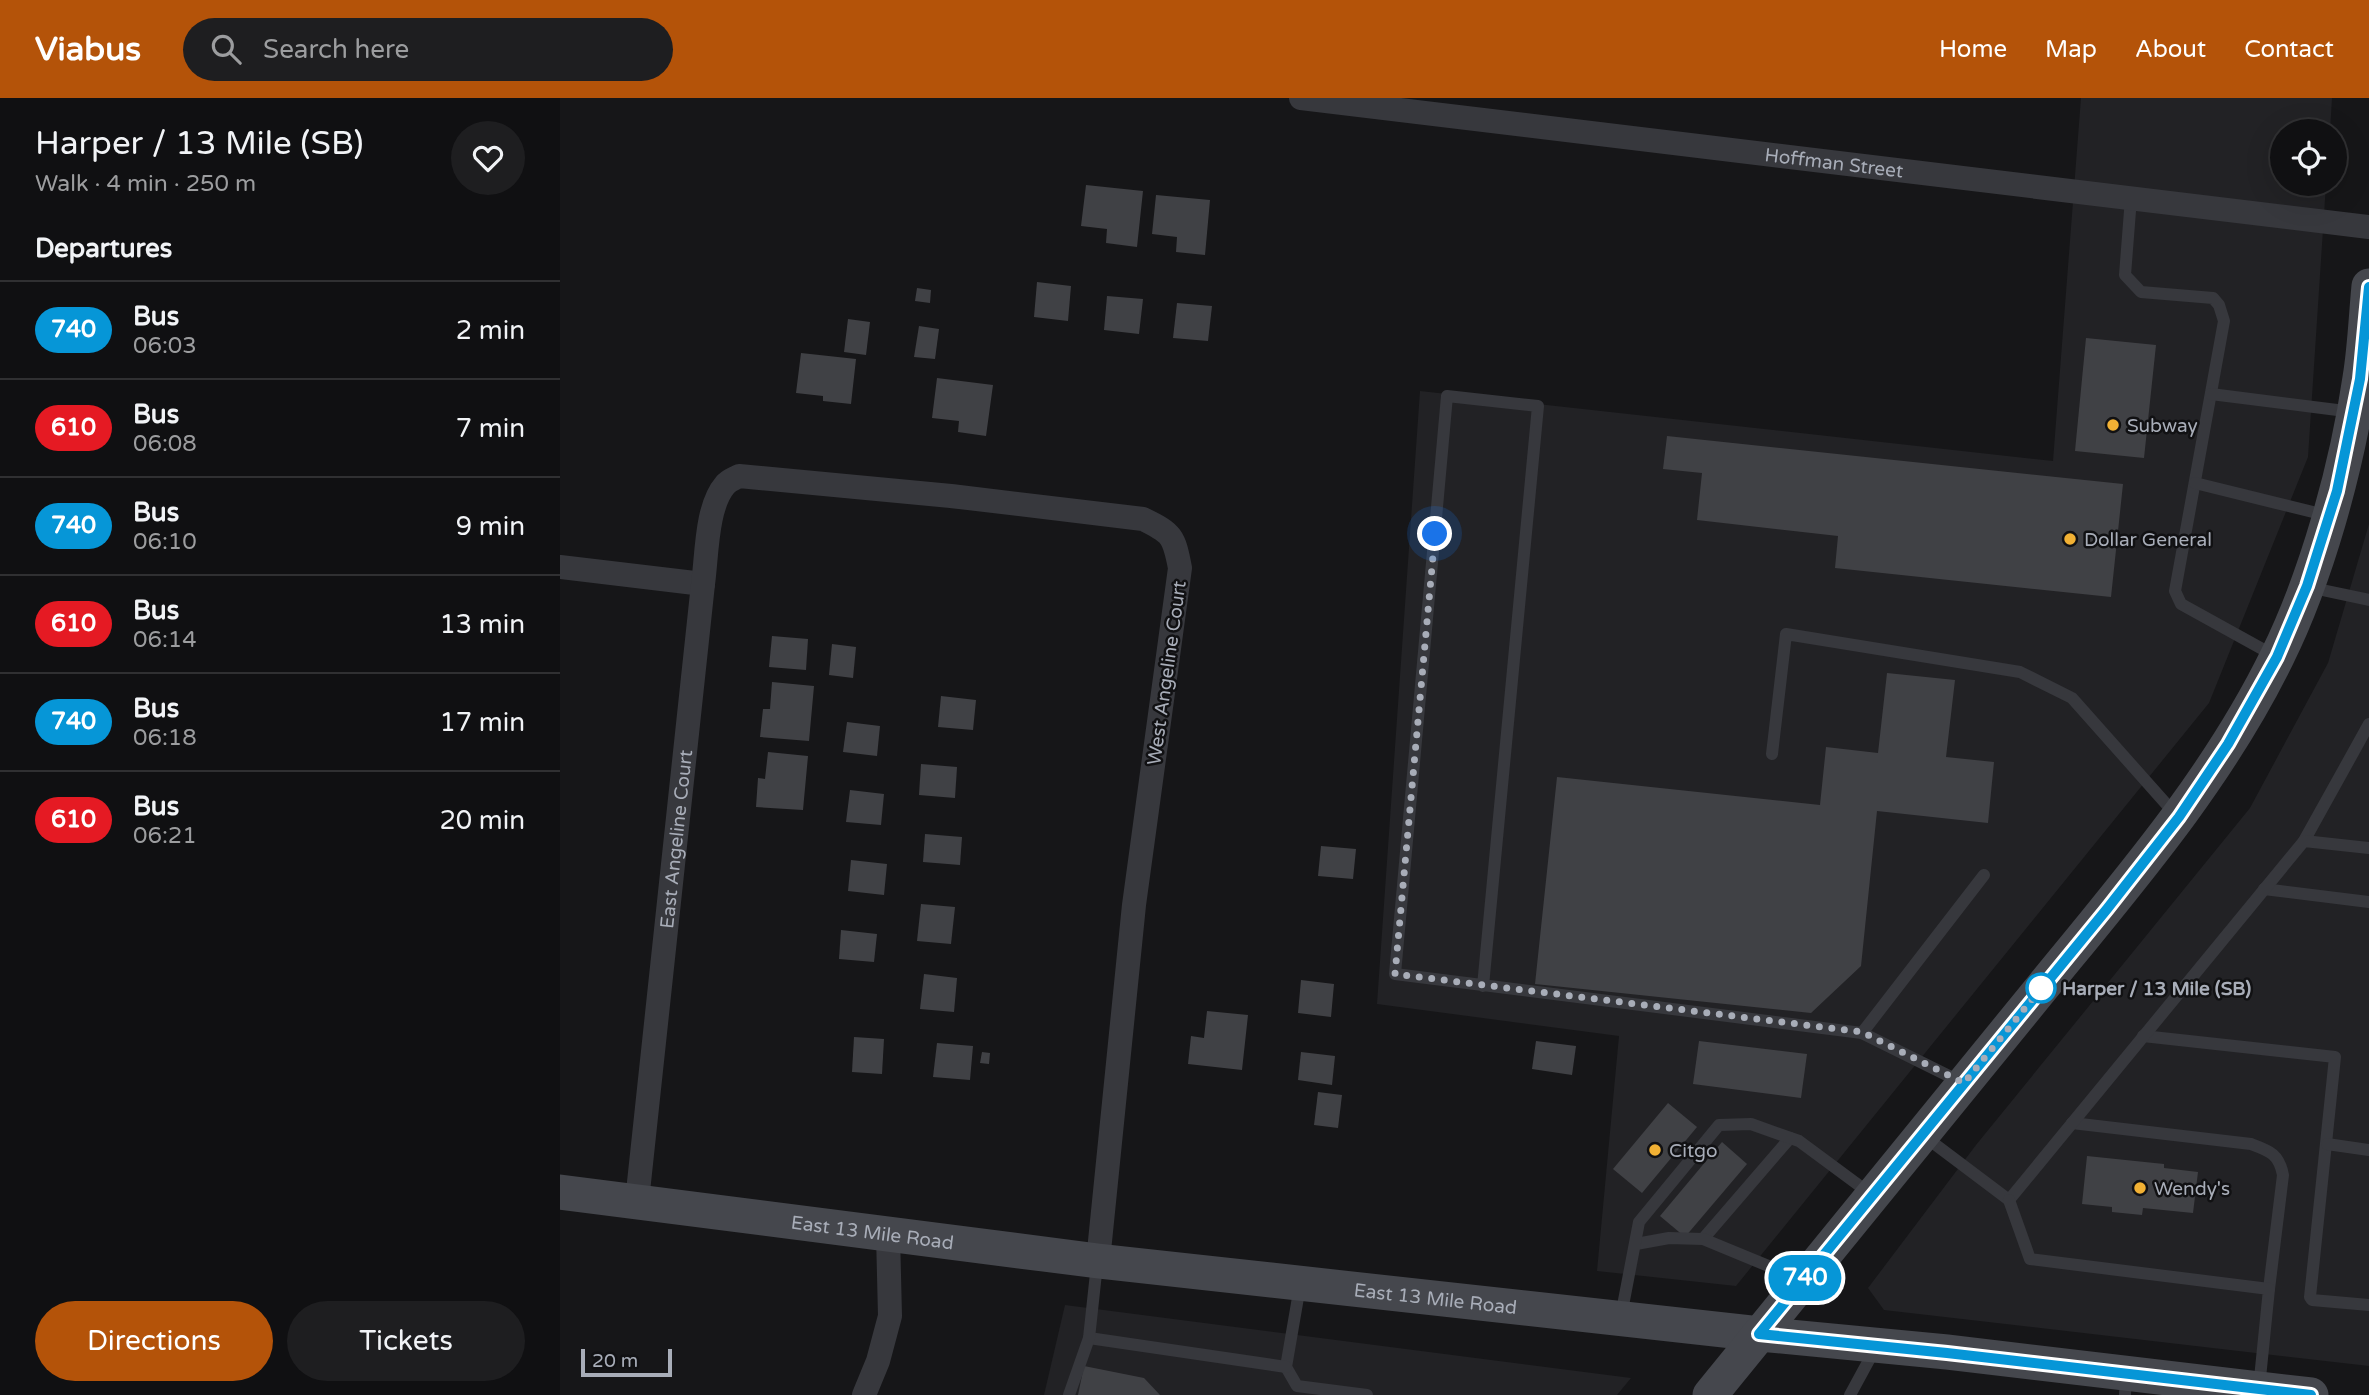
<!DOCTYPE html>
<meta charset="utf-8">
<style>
:root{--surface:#101012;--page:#1e1e20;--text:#f1f3f6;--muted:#9c9d9f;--line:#303032;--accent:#b45309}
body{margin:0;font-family:"Varela Round",sans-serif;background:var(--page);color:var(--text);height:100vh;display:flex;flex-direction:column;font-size:26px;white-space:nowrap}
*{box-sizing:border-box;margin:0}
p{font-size:23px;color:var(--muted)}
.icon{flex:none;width:38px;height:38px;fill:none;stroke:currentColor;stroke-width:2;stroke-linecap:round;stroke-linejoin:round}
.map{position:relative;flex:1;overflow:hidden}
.panel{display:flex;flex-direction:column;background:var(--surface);width:560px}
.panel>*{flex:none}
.badge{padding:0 14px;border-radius:23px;font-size:24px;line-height:46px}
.tools{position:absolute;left:1710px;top:21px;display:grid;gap:14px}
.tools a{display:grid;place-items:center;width:77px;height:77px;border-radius:50%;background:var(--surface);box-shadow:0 7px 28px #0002,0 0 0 2px var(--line);font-size:35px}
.scale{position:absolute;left:21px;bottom:18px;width:91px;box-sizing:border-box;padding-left:7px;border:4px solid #a8adb8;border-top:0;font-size:19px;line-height:24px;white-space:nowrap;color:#a8adb8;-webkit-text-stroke:5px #111113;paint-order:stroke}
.you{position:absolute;width:35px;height:35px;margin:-18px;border:5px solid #fff;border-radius:50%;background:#1a73e8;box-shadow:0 0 0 10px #1a73e833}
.map>.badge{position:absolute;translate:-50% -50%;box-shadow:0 0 0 4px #fff}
h2{padding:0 35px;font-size:26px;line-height:63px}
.round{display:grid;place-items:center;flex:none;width:74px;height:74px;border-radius:37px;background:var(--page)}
.head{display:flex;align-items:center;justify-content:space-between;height:119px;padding:0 35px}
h1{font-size:33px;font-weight:600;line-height:52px}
.button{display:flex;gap:14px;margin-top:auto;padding:14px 35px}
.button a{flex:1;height:80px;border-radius:42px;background:var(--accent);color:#fff;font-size:28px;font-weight:600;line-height:80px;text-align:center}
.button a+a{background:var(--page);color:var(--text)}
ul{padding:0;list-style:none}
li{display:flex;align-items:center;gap:21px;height:98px;padding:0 35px;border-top:2px solid var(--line)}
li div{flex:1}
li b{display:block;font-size:26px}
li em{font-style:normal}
li .badge{min-width:77px;font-weight:700;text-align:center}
header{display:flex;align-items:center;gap:42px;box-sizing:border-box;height:98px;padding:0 35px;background:var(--accent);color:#fff}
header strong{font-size:33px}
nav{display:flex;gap:38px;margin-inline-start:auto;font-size:24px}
.search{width:490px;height:63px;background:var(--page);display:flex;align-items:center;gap:18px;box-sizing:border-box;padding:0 24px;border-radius:38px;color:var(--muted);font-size:26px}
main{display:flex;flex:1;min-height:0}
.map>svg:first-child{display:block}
.built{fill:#222225}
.building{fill:#404145}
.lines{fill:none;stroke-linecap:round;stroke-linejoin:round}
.lane{stroke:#37383d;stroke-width:12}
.street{stroke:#37383d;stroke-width:24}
.secondary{stroke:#45474d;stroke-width:35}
.line-casing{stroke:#fff;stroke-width:16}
.line{stroke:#0696d7;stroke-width:10}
.walk{stroke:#a8adb8;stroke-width:7;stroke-dasharray:0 12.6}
.poi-dot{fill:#f2b134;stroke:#111113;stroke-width:2.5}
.stop-dot{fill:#fff;stroke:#0696d7;stroke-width:3.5}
.labels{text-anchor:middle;stroke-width:5;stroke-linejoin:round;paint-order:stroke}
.street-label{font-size:19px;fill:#a8adb8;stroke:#111113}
.poi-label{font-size:19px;fill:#a8adb8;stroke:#111113;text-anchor:start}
.stop-label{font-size:19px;font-weight:bold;fill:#a8adb8;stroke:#111113;text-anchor:start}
</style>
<header>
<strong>Viabus</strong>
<div class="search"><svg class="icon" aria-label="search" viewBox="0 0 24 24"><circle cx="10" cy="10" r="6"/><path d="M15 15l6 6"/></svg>Search here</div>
<nav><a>Home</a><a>Map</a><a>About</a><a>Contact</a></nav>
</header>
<main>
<section class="panel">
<div class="head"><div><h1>Harper / 13 Mile (SB)</h1><p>Walk · 4 min · 250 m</p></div><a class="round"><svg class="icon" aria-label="heart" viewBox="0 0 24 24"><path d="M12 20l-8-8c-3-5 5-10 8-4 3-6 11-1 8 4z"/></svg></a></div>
<h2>Departures</h2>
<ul>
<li><span class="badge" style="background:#0696d7;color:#fff">740</span><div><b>Bus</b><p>06:03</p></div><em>2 min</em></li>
<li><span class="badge" style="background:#e51a23;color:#fff">610</span><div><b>Bus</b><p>06:08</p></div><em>7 min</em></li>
<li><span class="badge" style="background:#0696d7;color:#fff">740</span><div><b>Bus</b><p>06:10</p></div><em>9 min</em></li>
<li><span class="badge" style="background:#e51a23;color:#fff">610</span><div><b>Bus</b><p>06:14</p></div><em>13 min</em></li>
<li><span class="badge" style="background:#0696d7;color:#fff">740</span><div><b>Bus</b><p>06:18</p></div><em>17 min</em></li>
<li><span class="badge" style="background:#e51a23;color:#fff">610</span><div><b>Bus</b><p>06:21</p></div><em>20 min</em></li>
</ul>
<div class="button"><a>Directions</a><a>Tickets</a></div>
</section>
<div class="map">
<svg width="1809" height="1297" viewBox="0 0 1809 1297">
<rect width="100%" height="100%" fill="#161618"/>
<!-- built -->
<g class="built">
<path d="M1521,0H1772L1770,33H1722V86H1766L1748,359L1649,605L1176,1188L1037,1173L1059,938L817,906L860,293L1493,363Z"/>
<path d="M1809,426V1268L1324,1212L1308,1190L1416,1047L1690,710L1768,565Z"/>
<path d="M505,1207L1071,1280L1057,1297H484Z"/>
</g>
<!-- building -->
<g class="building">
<path d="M526,87L583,93L577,149L546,145L547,131L521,128Z"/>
<path d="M596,97L650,102L645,157L616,154L617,139L592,136Z"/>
<path d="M477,184L511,188L508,223L474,219Z"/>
<path d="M357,190L371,192L370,205L355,203Z"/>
<path d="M547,198L583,201L579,236L544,232Z"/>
<path d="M617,205L652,208L648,243L613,240Z"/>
<path d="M288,221L310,224L306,257L284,254Z"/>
<path d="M359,228L379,231L375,261L354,259Z"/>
<path d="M1526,240L1596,247L1584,360L1515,353Z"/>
<path d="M241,255L296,261L291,306L263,303V298L236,295Z"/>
<path d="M377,280L433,287L426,338L398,334L399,323L372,320Z"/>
<path d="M1107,338L1563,386L1551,499L1275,470L1278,438L1137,422L1142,375L1103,371Z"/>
<path d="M212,538L248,541L246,572L209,569Z"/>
<path d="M272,546L296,549L293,580L269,577Z"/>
<path d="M1327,575L1395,582L1386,659L1434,664L1428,725L1317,713L1301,868L1251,915L975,886L997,679L1260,707L1266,649L1318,655Z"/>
<path d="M212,584L254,588L249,643L200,639L203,611H210Z"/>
<path d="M381,598L416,602L413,632L378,629Z"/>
<path d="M287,624L320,628L317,658L283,654Z"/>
<path d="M208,654L248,658L243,712L196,709L198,680L205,681Z"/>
<path d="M361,666L397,669L395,700L359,697Z"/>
<path d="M290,692L324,696L321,727L286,724Z"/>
<path d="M365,736L402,739L400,767L363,764Z"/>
<path d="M761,748L796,751L793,781L758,778Z"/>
<path d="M291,762L327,766L324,797L288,793Z"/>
<path d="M361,806L395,809L391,846L357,843Z"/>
<path d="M281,832L317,836L314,864L279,861Z"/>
<path d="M364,876L397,880L394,914L360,911Z"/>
<path d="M741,882L774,886L771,919L738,915Z"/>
<path d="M647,913L688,917L682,972L628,966L631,938L644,940Z"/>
<path d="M294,939L324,941L322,976L292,974Z"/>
<path d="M976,943L1016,948L1012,977L972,971Z"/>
<path d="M1139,943L1247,956L1241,1000L1133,986Z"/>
<path d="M377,945L413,948L410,982L373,979Z"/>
<path d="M422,954L430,955L429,966L420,965Z"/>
<path d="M741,954L775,958L772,987L738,982Z"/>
<path d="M758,994L782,997L778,1030L754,1027Z"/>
<path d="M1108,1005L1137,1029L1082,1095L1053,1071Z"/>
<path d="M1162,1044L1187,1066L1125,1139L1100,1118Z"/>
<path d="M1527,1058L1604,1066V1070L1638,1074L1633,1115L1583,1110L1582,1117L1552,1114V1109L1522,1106Z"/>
<path d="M524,1268L584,1280L600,1297H518Z"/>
</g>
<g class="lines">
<!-- lane -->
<g class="lane">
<path d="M1571,100L1565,177L1581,194L1653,200L1659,207L1664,223L1615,493L1621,506L1715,558"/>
<path d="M1651,296L1793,314"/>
<path d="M1635,385L1769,418"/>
<path d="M1748,489L1809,502"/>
<path d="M1212,656L1226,536L1460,574L1512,600L1616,717"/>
<path d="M1744,743L1809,626"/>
<path d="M1704,791L1809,804"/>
<path d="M923,888L978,308L887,298L835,876L1302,935"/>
<path d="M1583,938L1775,959L1750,1199L1752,1202L1809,1207"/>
<path d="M1401,984L1302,935L1424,777"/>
<path d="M1512,1025L1691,1046C1710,1053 1719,1056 1723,1077L1709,1191"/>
<path d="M1364,1038L1449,1102L1744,743L1809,750"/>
<path d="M1767,1046L1809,1052"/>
<path d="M1449,1102L1470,1161L1709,1191L1699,1290"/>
<path d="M1143,1141L1230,1040"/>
<path d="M1076,1146L1109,1140L1143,1141L1240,1181"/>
<path d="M740,1188L726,1269L737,1288L807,1297"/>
<path d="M1061,1218L1079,1124L1159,1027L1191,1026L1239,1043L1312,1097"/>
<path d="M529,1240L726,1269"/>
<path d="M509,1297L529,1240L537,1166"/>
<path d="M1290,1297L1315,1251"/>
<path d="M1565,1297L1566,1276"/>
</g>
<!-- street -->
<g class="street">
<path id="s1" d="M741,0L1809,129"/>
<path d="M0,469L143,486"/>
<path id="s2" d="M77,1103L143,486C147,458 146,409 165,387C169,382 174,381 179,378L391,398L583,421C612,435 614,438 620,470L574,807L538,1163"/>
<path d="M304,1297L318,1263L330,1218L328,1136"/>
</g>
<!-- secondary -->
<g class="secondary">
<path id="s3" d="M0,1094L538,1163L1200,1236L1387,1254L1751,1297"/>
<path d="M1150,1297C1261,1160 1373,1024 1484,887C1569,783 1658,680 1717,559C1757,478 1787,369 1800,280C1805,250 1806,219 1809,188"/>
</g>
</g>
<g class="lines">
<defs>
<path id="line" d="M1751,1297L1387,1255L1199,1236L1547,811L1619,719L1668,646L1717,559L1747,488L1777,393L1800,281L1809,189"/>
</defs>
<!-- line casing -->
<use href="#line" class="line-casing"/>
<!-- line -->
<use href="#line" class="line"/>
<!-- walk -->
<path class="walk" d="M875,436L835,876L1302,934L1404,985L1483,888L1481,890"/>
</g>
<!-- markers -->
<g class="poi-dot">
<circle cx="1553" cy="327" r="7"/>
<circle cx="1510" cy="441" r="7"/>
<circle cx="1095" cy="1052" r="7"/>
<circle cx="1580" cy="1090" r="7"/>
</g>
<circle class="stop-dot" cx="1481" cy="890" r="14"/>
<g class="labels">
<!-- street labels -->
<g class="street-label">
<text dy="7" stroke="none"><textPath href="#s1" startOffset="537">Hoffman Street</textPath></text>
<text transform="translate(606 575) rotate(-82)" y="7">West Angeline Court</text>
<text dy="7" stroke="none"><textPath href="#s2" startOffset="364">East Angeline Court</textPath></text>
<text dy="7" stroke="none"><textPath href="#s3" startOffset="315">East 13 Mile Road</textPath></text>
<text dy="7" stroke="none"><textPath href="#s3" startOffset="882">East 13 Mile Road</textPath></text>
</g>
<!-- poi labels -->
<g class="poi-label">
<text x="1567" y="334">Subway</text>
<text x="1524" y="448">Dollar General</text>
<text x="1109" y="1059">Citgo</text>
<text x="1594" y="1097">Wendy's</text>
</g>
<!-- stop labels -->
<g class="stop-label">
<text x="1502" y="897">Harper / 13 Mile (SB)</text>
</g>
</g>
</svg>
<div class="tools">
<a><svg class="icon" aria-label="locate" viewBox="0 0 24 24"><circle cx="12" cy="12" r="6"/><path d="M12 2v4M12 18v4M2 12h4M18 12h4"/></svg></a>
</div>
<div class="scale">20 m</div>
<div class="you" style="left:875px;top:436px"></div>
<b class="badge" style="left:1245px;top:1180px;background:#0696d7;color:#fff">740</b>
</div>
</main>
